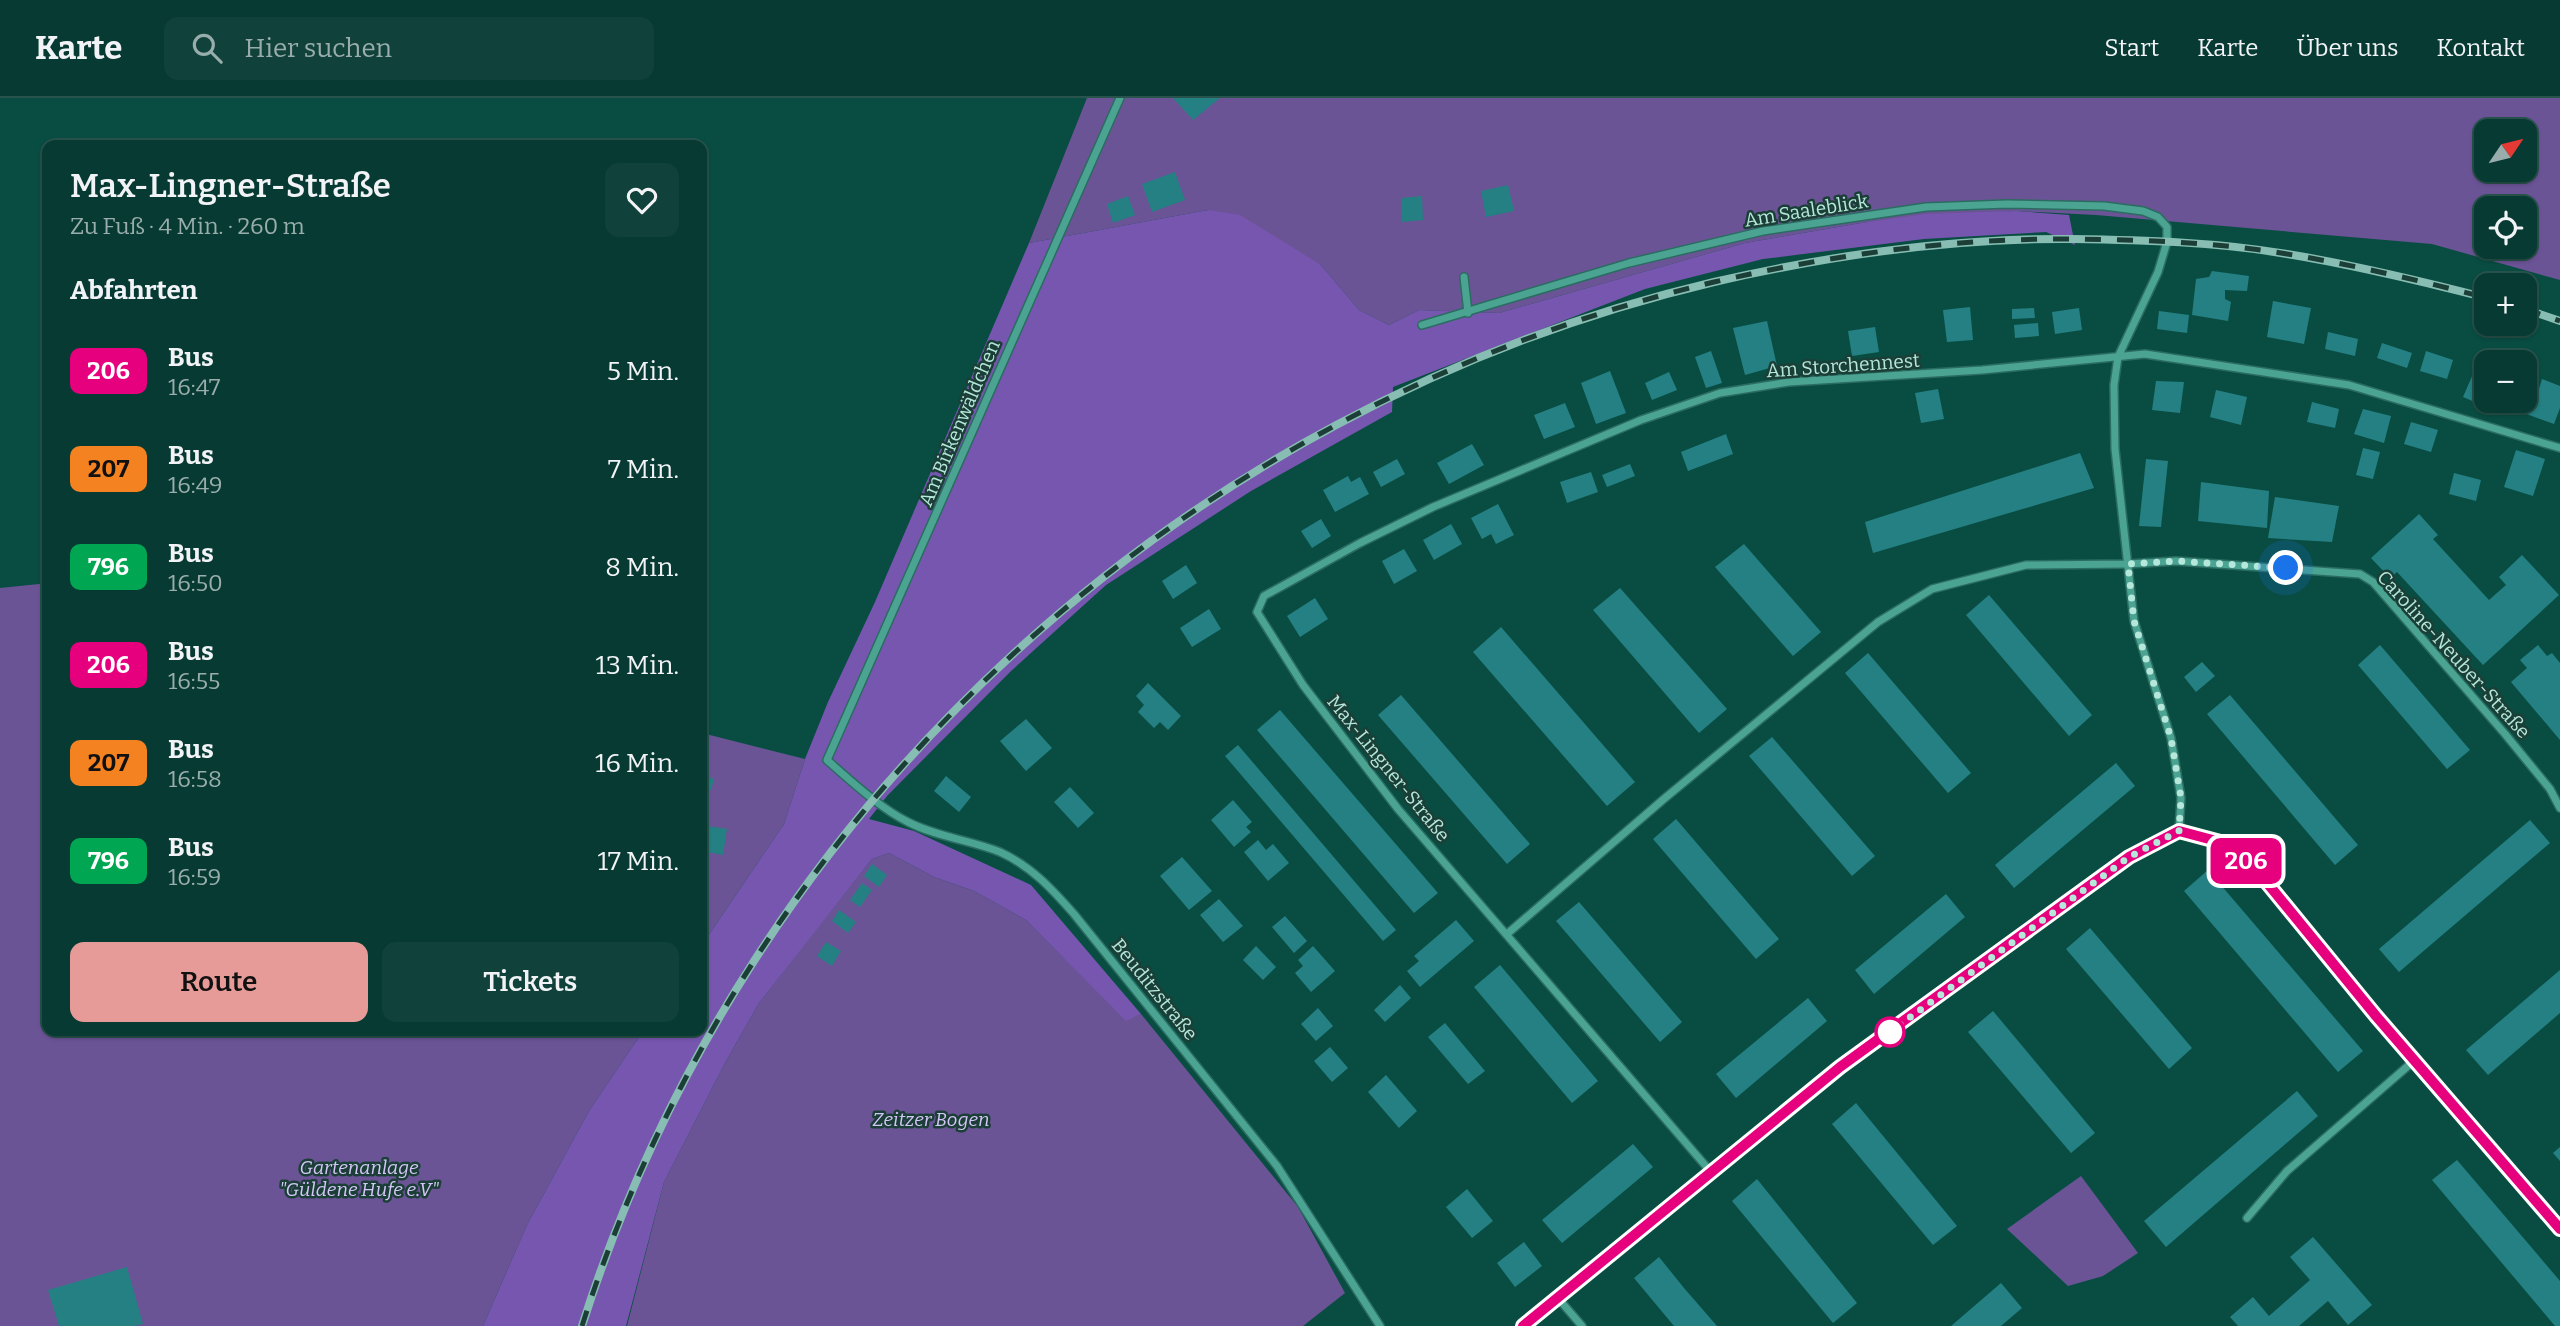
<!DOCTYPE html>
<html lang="de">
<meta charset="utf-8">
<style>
:root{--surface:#073a32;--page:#10413a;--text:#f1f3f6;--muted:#98adac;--line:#28544d;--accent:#e69b98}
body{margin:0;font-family:Bitter,serif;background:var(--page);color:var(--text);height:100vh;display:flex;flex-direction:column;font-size:26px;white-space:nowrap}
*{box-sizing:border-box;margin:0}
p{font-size:23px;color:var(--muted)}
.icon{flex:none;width:38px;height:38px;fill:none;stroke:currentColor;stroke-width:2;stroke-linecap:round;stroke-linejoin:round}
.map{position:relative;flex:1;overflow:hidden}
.side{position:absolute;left:42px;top:42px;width:665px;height:896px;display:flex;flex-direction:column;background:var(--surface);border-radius:14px;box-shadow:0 2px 5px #0004,0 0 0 2px var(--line)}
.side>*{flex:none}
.badge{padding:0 14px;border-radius:10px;font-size:24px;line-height:46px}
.needle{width:46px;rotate:55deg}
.controls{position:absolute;left:2474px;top:21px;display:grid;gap:14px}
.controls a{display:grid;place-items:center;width:63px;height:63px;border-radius:14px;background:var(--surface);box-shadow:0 2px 5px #0004,0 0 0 2px var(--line);font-size:35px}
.you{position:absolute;width:35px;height:35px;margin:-18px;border:5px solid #fff;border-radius:50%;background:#1a73e8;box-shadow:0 0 0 10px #1a73e833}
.map>.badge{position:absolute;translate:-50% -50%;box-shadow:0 0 0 4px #fff}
h2{padding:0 28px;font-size:26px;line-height:63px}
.round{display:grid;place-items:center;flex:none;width:74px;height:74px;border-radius:14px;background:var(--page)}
.headline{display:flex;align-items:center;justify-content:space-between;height:119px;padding:0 28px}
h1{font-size:33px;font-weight:600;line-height:52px}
.cta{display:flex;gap:14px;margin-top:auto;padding:14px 28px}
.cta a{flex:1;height:80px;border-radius:14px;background:var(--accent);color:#111;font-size:28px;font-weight:600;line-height:80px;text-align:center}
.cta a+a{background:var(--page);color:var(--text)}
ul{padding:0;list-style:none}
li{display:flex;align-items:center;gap:21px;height:98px;padding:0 28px}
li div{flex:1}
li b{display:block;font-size:26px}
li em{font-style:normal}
li .badge{min-width:77px;font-weight:700;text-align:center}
header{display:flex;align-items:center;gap:42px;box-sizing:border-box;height:98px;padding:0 35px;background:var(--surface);border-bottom:2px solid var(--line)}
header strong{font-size:33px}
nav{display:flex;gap:38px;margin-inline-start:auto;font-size:24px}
.search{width:490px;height:63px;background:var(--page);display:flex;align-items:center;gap:18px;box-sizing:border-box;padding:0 24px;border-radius:14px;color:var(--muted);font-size:26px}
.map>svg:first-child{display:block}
.green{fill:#6b5496;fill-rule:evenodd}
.forest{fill:#7756b0}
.building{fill:#248083}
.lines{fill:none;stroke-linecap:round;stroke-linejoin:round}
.minor-casing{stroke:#2b6c61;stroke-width:10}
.minor{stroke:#4ba392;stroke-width:7}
.rail-casing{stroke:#87bdb2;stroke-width:8}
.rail{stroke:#1b3f37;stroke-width:5;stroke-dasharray:16;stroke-linecap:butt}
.line-casing{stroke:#fff;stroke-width:16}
.line{stroke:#e6007e;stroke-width:10}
.walk{stroke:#b5e7db;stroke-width:7;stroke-dasharray:0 12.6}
.stop-dot{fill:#fff;stroke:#e6007e;stroke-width:3.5}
.labels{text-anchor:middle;stroke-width:5;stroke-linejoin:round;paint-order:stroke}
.street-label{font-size:19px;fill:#b5e7db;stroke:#1b3f37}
.park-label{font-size:19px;font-style:italic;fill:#d5c7f7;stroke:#1b3f37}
</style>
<header>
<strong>Karte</strong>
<div class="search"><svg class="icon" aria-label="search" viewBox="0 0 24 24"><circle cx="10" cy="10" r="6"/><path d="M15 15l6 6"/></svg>Hier suchen</div>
<nav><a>Start</a><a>Karte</a><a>Über uns</a><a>Kontakt</a></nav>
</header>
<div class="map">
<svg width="2560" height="1228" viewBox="0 0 2560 1228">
<rect width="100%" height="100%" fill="#094d42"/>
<!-- green -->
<g class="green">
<path d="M1087,0H2560V182L2432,146L2096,117L2016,113L1861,125L1745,145L1499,215L1419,212L1389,227L1359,212L1321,167L1208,112L1029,145ZM2487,33H2525V72H2487ZM2487,110H2525V149H2487Z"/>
<path d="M39,486L47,487V933H643L589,1013L527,1127L483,1228H0V490Z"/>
<path d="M702,635L805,661L784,726L702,847Z"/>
<path d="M889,755L934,779L974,793L1026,822L1126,922L1141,916L1298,1109L1345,1195L1303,1228H627L664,1084L725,965L759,905L807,843L872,761Z"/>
<path d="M2081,1078L2138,1155L2103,1178L2068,1188L2007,1131Z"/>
</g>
<!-- forest -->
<path class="forest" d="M1208,112L1240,117L1321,167L1359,212L1389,227L1419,212L1499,215L1745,145L1861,125L1926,116L2016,113L2069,117L2075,147L2046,134L1924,141L1763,161L1645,191L1393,289L1392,314L1251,393L1106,487L1010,574L887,698L869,721L914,733L1031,787L1141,916L1126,923L1026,822L974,793L934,779L889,755L872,761L759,905L725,965L664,1084L626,1228H483L527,1127L589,1013L643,933H702V847L784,726L805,661L828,604L875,504L1029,145Z"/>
<!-- building -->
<g class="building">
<path d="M1173,0H1220L1193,22Z"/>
<path d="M1175,74L1185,102L1152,114L1142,86Z"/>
<path d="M1508,87L1514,113L1486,119L1481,93Z"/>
<path d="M1128,98L1135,117L1113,125L1107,106Z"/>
<path d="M1422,98L1423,122L1402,124L1401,100Z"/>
<path d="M2212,173L2249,178L2247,193L2225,192V201L2231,204L2228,223L2192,217L2196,181L2209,179Z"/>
<path d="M2273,203L2311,210L2304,246L2267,239Z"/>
<path d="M1970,209L1973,242L1947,244L1943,212Z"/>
<path d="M2034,210L2035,220L2012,221V211Z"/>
<path d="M2079,210L2082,232L2055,236L2052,214Z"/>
<path d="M2159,213L2189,217L2187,235L2157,231Z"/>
<path d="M1767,223L1777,268L1745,277L1733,230Z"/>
<path d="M2038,225L2039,238L2015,240L2014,227Z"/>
<path d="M1875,229L1879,254L1852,258L1848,233Z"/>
<path d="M2328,234L2358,241L2355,258L2325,251Z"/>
<path d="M2382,245L2412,255L2407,270L2377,260Z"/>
<path d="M1711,253L1722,285L1706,290L1695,259Z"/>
<path d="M2426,253L2453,262L2447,281L2420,273Z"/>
<path d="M2476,269L2487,273V303H2503L2498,314L2463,299Z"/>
<path d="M1610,273L1626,315L1596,326L1581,285Z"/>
<path d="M1669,274L1677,292L1652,302L1645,285Z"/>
<path d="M2542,281L2560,288V310L2554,326L2521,314L2528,295L2537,297Z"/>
<path d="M2156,283L2184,284L2180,315L2152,312Z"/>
<path d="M1938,291L1944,321L1921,325L1915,295Z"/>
<path d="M2216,292L2247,299L2241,327L2210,319Z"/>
<path d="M2312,304L2339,311L2335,330L2307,324Z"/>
<path d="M1565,305L1575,329L1544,341L1534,317Z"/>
<path d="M2363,311L2391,318L2384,345L2354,336Z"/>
<path d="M2411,324L2438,332L2431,354L2404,346Z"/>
<path d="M1726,336L1733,356L1688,373L1681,354Z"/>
<path d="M1472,346L1484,367L1449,386L1437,365Z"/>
<path d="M2363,350L2380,354L2373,381L2356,377Z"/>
<path d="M2516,352L2545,361L2533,398L2504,389Z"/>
<path d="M2080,355L2094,390L1873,455L1865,424Z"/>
<path d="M1397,361L1405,376L1381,389L1373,374Z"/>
<path d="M2146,361L2168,363L2161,429L2139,428Z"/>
<path d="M1630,366L1635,378L1607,389L1602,377Z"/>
<path d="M1591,374L1598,394L1567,405L1560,384Z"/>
<path d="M2454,375L2481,382L2476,403L2449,396Z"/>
<path d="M1348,378L1351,384L1360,379L1369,396L1335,414L1323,392Z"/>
<path d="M2201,384L2269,393L2267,430L2198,423Z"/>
<path d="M2275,399L2339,408L2332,444L2268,440Z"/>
<path d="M1498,406L1514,437L1496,446L1491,436L1482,441L1471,420Z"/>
<path d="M2419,416L2438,437L2433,441L2489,502L2506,487L2499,479L2522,457L2559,497L2483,567L2397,474L2390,480L2371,460Z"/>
<path d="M1321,421L1331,438L1312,450L1301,433Z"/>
<path d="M1451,426L1462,446L1434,462L1423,442Z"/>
<path d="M1744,446L1821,534L1793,558L1715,469Z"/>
<path d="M1404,451L1417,473L1394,486L1382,463Z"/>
<path d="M1186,467L1197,485L1173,501L1162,483Z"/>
<path d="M1620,490L1727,611L1699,635L1593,512Z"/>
<path d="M1989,497L2092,617L2069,638L1966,517Z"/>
<path d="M1315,500L1328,521L1300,539L1287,518Z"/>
<path d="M1209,511L1221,531L1192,549L1180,530Z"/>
<path d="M1501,529L1635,684L1607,708L1473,554Z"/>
<path d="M2380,547L2470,652L2447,671L2358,567Z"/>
<path d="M2538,547L2547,558L2552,555L2560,565V642L2511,584L2527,570L2520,562Z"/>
<path d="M1868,555L1971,675L1948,695L1845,575Z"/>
<path d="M2202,564L2215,578L2196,594L2184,579Z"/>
<path d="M1148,585L1181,618L1168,632L1160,624L1154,630L1138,614L1144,607L1136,598Z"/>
<path d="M1401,597L1530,746L1507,766L1378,617Z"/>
<path d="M2230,597L2358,747L2335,767L2207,616Z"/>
<path d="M1280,612L1438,795L1414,815L1257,632Z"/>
<path d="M1026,621L1052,650L1026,673L1000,643Z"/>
<path d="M1772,639L1875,758L1852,778L1749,658Z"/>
<path d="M1238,647L1396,832L1383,843L1225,658Z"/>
<path d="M2116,665L2135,688L2014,790L1995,767Z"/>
<path d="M702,677L714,681L711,692L702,689Z"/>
<path d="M946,678L971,699L959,714L934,693Z"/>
<path d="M1070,689L1094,715L1078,730L1054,704Z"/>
<path d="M1233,702L1252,724L1246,729L1251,734L1234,749L1211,722Z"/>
<path d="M1676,721L1779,841L1756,861L1653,741Z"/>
<path d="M2530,722L2550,745L2399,874L2379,851Z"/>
<path d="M702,727L727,731L723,757L702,753Z"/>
<path d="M1258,742L1266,752L1273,746L1289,765L1268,783L1244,754Z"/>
<path d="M1182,759L1212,793L1189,812L1160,778Z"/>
<path d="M872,766L887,777L879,789L864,778Z"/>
<path d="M2208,772L2363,953L2338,974L2184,793Z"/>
<path d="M862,785L872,792L860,809L850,802Z"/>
<path d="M1946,796L1965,819L1874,896L1855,872Z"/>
<path d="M1219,801L1243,828L1223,844L1200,817Z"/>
<path d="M1579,804L1682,924L1660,944L1556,823Z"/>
<path d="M839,812L856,824L848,835L832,823Z"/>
<path d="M1285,818L1307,843L1294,855L1272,829Z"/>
<path d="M1456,822L1474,843L1420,889L1407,873L1419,863L1414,858Z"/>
<path d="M2090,830L2192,950L2169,971L2066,851Z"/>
<path d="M826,844L841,853L832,868L817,858Z"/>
<path d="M1256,848L1276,869L1263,882L1243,862Z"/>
<path d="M1313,848L1335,873L1311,894L1295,875L1303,868L1298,862Z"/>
<path d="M1500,867L1598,983L1572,1005L1474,889Z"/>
<path d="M2560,872V915L2488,977L2466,952Z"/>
<path d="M1400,887L1411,900L1385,924L1374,912Z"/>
<path d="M1808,900L1827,923L1736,1000L1716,976Z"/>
<path d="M1318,910L1333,928L1316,943L1301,926Z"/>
<path d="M1993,913L2095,1035L2071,1055L1968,934Z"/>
<path d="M1445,925L1485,973L1468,986L1428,939Z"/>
<path d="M1330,949L1348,970L1332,984L1314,963Z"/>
<path d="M1386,977L1417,1013L1399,1030L1368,994Z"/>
<path d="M2297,993L2318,1018L2166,1149L2144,1123Z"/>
<path d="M1856,1005L1957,1128L1933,1147L1832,1026Z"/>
<path d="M1633,1046L1653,1069L1562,1145L1542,1122Z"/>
<path d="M2560,1049V1063L2553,1055Z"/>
<path d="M2457,1062L2560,1183V1228H2555L2432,1082Z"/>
<path d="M1757,1081L1857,1205L1833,1225L1732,1103Z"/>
<path d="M1467,1091L1493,1123L1472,1140L1446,1109Z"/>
<path d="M2313,1139L2372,1207L2348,1227L2328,1203L2299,1228H2238L2230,1219L2253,1199L2269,1218L2310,1182L2290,1159Z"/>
<path d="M1524,1144L1542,1168L1515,1189L1497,1165Z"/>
<path d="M1659,1159L1684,1190L1717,1228H1674L1634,1180Z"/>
<path d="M127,1169L143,1226L135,1228H59L48,1192Z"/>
<path d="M2001,1185L2022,1210L2001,1228H1951Z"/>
</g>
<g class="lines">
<defs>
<g id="minor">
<path d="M1120,0L827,662C851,683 880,710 908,724C937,739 970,742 1000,754C1031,768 1052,791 1074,816L1277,1068L1380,1228"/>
<path d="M1464,179L1468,215"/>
<path d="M1422,227L1629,165L1763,133L1926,109L2007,106L2104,108L2143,113L2158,119L2167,129V144L2158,174L2118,259L2114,287L2115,351L2134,523L2171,640L2181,700L2179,733"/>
<path d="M1507,836L1665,700L1878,524L1932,491L2026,467L2128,466L2176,463L2360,476L2373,484L2505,636L2550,691L2560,710"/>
<path d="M1711,1074L1398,711L1303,587L1257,514L1264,498L1360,445L1433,409L1641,322L1720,295L1789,284L1982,272L2145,256L2349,287L2560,350"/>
<path d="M2247,1120L2287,1073L2416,961"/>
<path d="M1557,1199L1582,1228"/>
<path d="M1523,1228L1840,969L2129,759L2179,733L2224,745L2255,770L2376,917L2560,1131"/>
</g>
</defs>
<!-- minor casing -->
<use href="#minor" class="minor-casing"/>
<!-- minor -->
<use href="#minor" class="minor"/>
<defs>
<g id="rail">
<path d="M2525,211L2560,223"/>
<path d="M582,1228C747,708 1184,309 1714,184C1831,157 1952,140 2072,141C2143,142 2217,144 2287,156C2355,167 2421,183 2487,200"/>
</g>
</defs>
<!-- rail casing -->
<use href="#rail" class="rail-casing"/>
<!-- rail -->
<use href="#rail" class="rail"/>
</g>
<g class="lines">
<defs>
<path id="line" d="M1523,1228L1840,969L2129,759L2179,733L2224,745L2255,770L2376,918L2560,1131"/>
</defs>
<!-- line casing -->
<use href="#line" class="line-casing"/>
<!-- line -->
<use href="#line" class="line"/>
<!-- walk -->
<path class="walk" d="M1890,934L2129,759L2179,733L2181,700L2171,640L2134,523L2128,466L2176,463L2286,470"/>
</g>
<!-- markers -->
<circle class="stop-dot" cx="1890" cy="934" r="14"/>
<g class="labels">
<!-- street labels -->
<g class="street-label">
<text transform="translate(1806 112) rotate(-9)" y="7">Am Saaleblick</text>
<text transform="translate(1843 267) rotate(-4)" y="7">Am Storchennest</text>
<text transform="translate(959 325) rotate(-67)" y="7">Am Birkenwäldchen</text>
<text transform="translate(2454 556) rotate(48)" y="7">Caroline-Neuber-Straße</text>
<text transform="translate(1389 670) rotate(51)" y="7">Max-Lingner-Straße</text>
<text transform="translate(1155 891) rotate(51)" y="7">Beuditzstraße</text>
</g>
<!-- park labels -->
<g class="park-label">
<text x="931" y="1028">Zeitzer Bogen</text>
<text x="359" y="1076">Gartenanlage<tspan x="359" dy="22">"Güldene Hufe e.V"</tspan></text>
</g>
</g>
</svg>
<div class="controls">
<a><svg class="needle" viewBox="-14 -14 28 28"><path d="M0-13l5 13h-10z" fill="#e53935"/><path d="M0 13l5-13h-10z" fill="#98adac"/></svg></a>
<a><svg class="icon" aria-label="locate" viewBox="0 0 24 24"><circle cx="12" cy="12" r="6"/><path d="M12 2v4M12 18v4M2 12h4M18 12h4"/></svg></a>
<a>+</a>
<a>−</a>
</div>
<div class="you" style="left:2286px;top:470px"></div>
<b class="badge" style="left:2246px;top:763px;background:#e6007e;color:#fff">206</b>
<section class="side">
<div class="headline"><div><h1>Max-Lingner-Straße</h1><p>Zu Fuß · 4 Min. · 260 m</p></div><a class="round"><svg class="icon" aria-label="heart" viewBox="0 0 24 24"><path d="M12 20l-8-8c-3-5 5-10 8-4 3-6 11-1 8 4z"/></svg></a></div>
<h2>Abfahrten</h2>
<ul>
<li><span class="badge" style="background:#e6007e;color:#fff">206</span><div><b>Bus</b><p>16:47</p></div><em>5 Min.</em></li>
<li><span class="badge" style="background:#f58220;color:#111">207</span><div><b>Bus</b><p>16:49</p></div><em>7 Min.</em></li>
<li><span class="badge" style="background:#00a651;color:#fff">796</span><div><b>Bus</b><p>16:50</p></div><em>8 Min.</em></li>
<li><span class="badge" style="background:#e6007e;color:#fff">206</span><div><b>Bus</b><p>16:55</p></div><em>13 Min.</em></li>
<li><span class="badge" style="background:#f58220;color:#111">207</span><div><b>Bus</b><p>16:58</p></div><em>16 Min.</em></li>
<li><span class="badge" style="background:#00a651;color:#fff">796</span><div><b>Bus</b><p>16:59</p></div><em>17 Min.</em></li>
</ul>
<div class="cta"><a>Route</a><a>Tickets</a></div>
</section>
</div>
